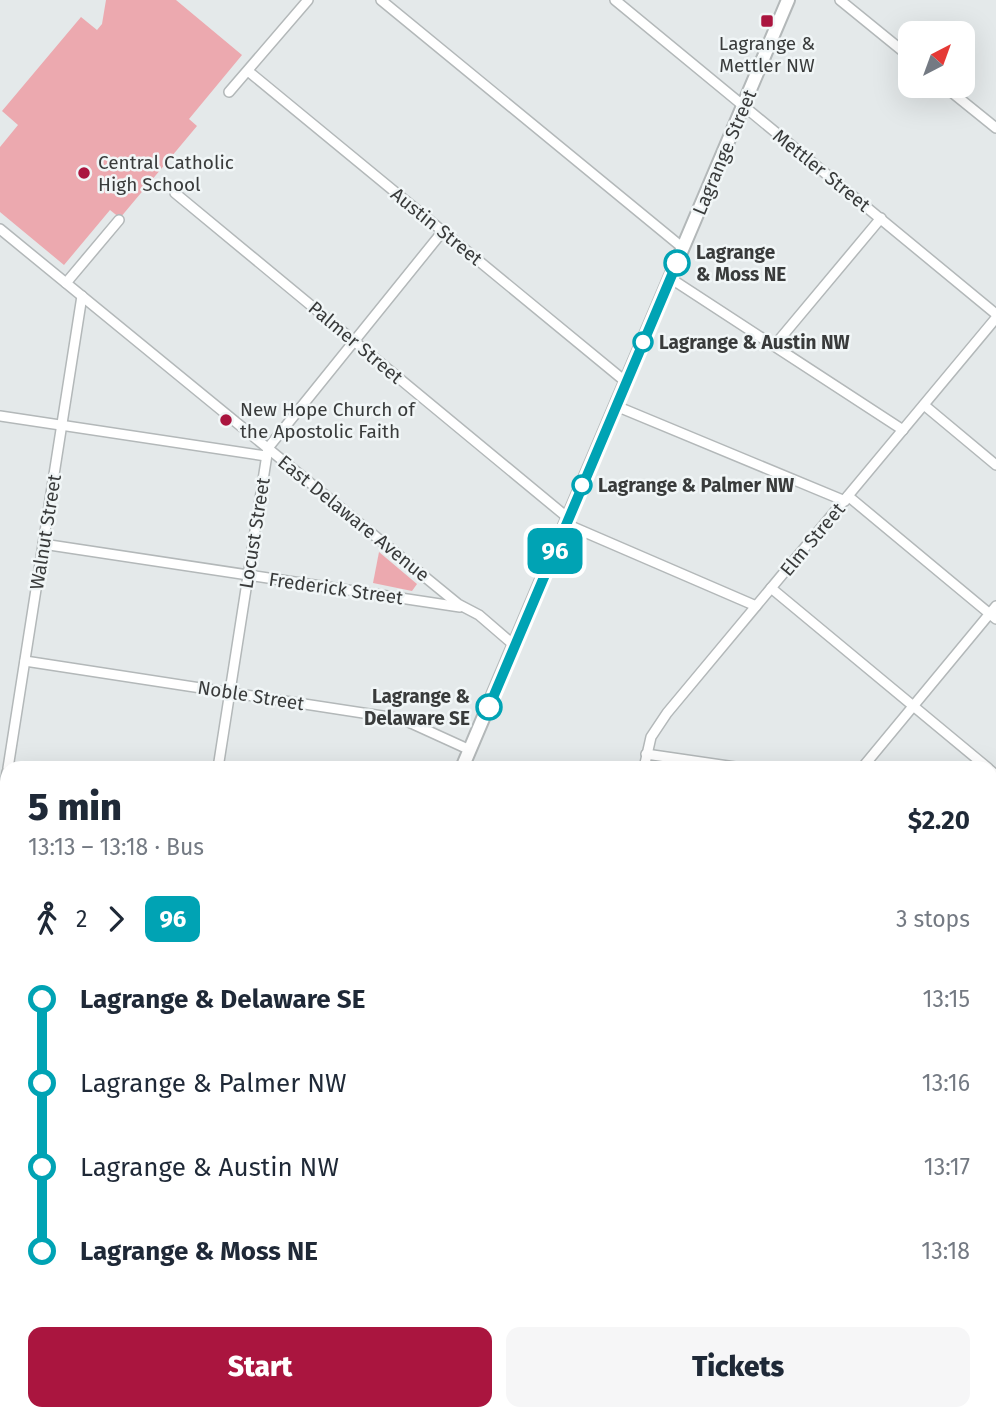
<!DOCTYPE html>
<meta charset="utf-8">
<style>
:root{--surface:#fff;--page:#f6f6f7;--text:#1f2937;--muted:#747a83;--accent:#aa153f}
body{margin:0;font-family:"Fira Sans",sans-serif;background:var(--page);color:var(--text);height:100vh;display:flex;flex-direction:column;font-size:26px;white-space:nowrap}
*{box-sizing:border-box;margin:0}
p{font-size:23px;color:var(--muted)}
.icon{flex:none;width:38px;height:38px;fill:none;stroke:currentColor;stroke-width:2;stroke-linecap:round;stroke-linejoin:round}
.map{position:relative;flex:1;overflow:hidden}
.details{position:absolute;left:0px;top:761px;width:998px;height:660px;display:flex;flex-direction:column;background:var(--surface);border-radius:21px 21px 0 0;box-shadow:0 7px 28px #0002}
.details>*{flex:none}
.badge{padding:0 14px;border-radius:10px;font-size:24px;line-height:46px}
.needle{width:46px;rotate:41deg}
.fabs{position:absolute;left:898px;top:21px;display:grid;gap:14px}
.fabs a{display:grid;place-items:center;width:77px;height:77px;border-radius:14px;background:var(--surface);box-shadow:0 7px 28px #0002;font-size:35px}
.map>.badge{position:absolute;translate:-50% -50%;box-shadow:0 0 0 4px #fff}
.legs{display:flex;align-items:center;gap:10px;height:77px;padding:0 28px;font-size:23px}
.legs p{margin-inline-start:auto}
.summary{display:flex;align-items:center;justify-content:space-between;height:119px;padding:0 28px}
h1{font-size:38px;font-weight:800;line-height:52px}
.cta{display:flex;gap:14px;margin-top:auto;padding:14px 28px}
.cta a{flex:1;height:80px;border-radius:14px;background:var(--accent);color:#fff;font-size:28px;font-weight:800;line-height:80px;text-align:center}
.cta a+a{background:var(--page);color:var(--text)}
ul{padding:0 28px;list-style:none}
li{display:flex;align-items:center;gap:24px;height:84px;font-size:26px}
li i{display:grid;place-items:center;width:10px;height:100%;margin:0 9px;background:currentColor}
li i::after{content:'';width:18px;height:18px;margin:-9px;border:5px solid;border-radius:50%;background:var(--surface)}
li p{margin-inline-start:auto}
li:first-child i{background:linear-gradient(#0000 50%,currentColor 0)}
li:last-child i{background:linear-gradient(currentColor 50%,#0000 0)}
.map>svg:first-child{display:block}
.green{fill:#eca9af}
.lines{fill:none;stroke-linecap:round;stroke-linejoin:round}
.minor-casing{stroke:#b3b8b9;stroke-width:12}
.tertiary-casing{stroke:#b3b8b9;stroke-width:14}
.secondary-casing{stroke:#b3b8b9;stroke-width:16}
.minor{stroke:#fff;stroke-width:9}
.tertiary{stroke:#fff;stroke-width:10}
.secondary{stroke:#fff;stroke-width:12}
.line-1-casing{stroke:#fff;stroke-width:16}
.line-1{stroke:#00a3b4;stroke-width:10}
.poi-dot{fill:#aa153f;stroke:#f1f6f7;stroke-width:2.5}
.stop-1-dot{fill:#fff;stroke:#00a3b4;stroke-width:3.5}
.labels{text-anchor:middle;stroke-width:5;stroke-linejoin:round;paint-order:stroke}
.poi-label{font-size:19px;fill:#393b3b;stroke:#f1f6f7;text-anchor:start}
.street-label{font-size:19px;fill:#393b3b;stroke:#f1f6f7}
.stop-label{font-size:19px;font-weight:bold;fill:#393b3b;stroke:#f1f6f7;text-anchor:start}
</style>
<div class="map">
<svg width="996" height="1420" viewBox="0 0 996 1420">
<rect width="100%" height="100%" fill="#e4e9ea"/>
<!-- green -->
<g class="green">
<path d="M106,0H176L242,55L189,119L197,126L120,218L110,210L64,265L0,212V147L18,125L2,111L81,17L97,30L102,24Z"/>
<path d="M379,552L417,584L412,591L373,583Z"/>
</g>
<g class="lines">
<defs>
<g id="minor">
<path d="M381,0L683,248"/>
<path d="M615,0L996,314"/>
<path d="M840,0L910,57"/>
<path d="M248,71L626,382"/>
<path d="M944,86L996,128"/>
<path d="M229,92L308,0"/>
<path d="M175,193L568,518"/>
<path d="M0,229L458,604L479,615L515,646"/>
<path d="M670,278L903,430"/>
<path d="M66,283L119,220"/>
<path d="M774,346L881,218"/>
<path d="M924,405L996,465"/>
<path d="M616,406L845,501"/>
<path d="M0,416L266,456"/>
<path d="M848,496L996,619"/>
<path d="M566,524L756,606"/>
<path d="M43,544L460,607"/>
<path d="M771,588L988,768"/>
<path d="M25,661L402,719L470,750"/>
<path d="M646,754L742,768"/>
<path d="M8,768L82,296"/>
<path d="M218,768L268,448L443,231"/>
<path d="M644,768L651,737L667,713L996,318"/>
<path d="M862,768L996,606"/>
<path d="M990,770L996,775"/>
<path d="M990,804L996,805"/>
<path d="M0,819L7,772"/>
<path d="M0,898L7,900"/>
<path d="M990,930L996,931"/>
<path d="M0,1019L7,1020"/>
<path d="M990,1046L996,1047"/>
<path d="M0,1139L7,1140"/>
<path d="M990,1166L996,1167"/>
<path d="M990,1245L996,1217"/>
<path d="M990,1301L996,1306"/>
<path d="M0,1382L7,1383"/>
<path d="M209,1414L247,1420"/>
<path d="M332,1416L363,1420"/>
<path d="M119,1420L120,1414"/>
<path d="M546,1420L547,1414"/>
<path d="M754,1420L755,1414"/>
</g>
<g id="tertiary">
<path d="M0,1261L7,1262"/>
<path d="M990,1413L996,1414"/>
<path d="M964,1420L965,1414"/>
</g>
<g id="secondary">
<path d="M462,768L788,0"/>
<path d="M331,1420L332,1414"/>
</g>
</defs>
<!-- minor casing -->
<use href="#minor" class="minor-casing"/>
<!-- tertiary casing -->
<use href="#tertiary" class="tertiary-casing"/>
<!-- secondary casing -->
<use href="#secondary" class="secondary-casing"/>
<!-- minor -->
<use href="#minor" class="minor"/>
<!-- tertiary -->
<use href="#tertiary" class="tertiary"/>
<!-- secondary -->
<use href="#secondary" class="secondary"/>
</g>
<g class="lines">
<defs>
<path id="line-1" d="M489,707L677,263"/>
</defs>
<!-- line-1 casing -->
<use href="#line-1" class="line-1-casing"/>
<!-- line-1 -->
<use href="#line-1" class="line-1"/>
</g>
<!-- markers -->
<g class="poi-dot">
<rect x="760" y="14" width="14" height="14" rx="3.5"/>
<circle cx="84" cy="173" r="7"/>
<circle cx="226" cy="420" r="7"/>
</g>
<g class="stop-1-dot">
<circle cx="677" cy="263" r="12"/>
<circle cx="643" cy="342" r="9"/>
<circle cx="582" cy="485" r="9"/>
<circle cx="489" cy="707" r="12"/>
</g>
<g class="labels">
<!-- poi labels -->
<g class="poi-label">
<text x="767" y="50" text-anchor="middle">Lagrange &amp;<tspan x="767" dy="22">Mettler NW</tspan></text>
<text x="98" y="169">Central Catholic<tspan x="98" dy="22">High School</tspan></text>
<text x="240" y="416">New Hope Church of<tspan x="240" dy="22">the Apostolic Faith</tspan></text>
</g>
<!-- street labels -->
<g class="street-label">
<text transform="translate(724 152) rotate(-67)" y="7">Lagrange Street</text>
<text transform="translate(822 170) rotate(39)" y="7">Mettler Street</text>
<text transform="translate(437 226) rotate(39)" y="7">Austin Street</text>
<text transform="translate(356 342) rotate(40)" y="7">Palmer Street</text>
<text transform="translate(354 518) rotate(39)" y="7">East Delaware Avenue</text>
<text transform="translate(45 532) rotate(-81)" y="7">Walnut Street</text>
<text transform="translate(254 533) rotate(-81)" y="7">Locust Street</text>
<text transform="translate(812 539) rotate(-50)" y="7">Elm Street</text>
<text transform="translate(336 588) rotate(8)" y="7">Frederick Street</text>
<text transform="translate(251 695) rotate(9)" y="7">Noble Street</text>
</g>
<!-- stop labels -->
<g class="stop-label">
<text x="696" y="259">Lagrange<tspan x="696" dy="22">&amp; Moss NE</tspan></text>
<text x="659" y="349">Lagrange &amp; Austin NW</text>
<text x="598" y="492">Lagrange &amp; Palmer NW</text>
<text x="470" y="703" text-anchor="end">Lagrange &amp;<tspan x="470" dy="22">Delaware SE</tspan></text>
</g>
</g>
</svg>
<div class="fabs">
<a><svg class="needle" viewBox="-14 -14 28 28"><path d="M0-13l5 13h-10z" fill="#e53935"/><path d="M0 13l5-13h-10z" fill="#747a83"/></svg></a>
</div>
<b class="badge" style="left:555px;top:551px;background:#00a3b4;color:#fff">96</b>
<section class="details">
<div class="summary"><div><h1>5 min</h1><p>13:13 – 13:18 · Bus</p></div><b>$2.20</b></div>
<div class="legs"><svg class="icon" aria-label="walk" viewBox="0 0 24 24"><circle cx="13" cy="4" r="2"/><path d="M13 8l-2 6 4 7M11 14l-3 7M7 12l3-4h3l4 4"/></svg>2<svg class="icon" aria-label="forward" viewBox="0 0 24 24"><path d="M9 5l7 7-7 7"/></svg><b class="badge" style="background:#00a3b4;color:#fff">96</b><p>3 stops</p></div>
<ul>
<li><i style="color:#00a3b4"></i><b>Lagrange &amp; Delaware SE</b><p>13:15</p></li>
<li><i style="color:#00a3b4"></i><span>Lagrange &amp; Palmer NW</span><p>13:16</p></li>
<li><i style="color:#00a3b4"></i><span>Lagrange &amp; Austin NW</span><p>13:17</p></li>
<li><i style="color:#00a3b4"></i><b>Lagrange &amp; Moss NE</b><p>13:18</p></li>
</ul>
<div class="cta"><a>Start</a><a>Tickets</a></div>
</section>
</div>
